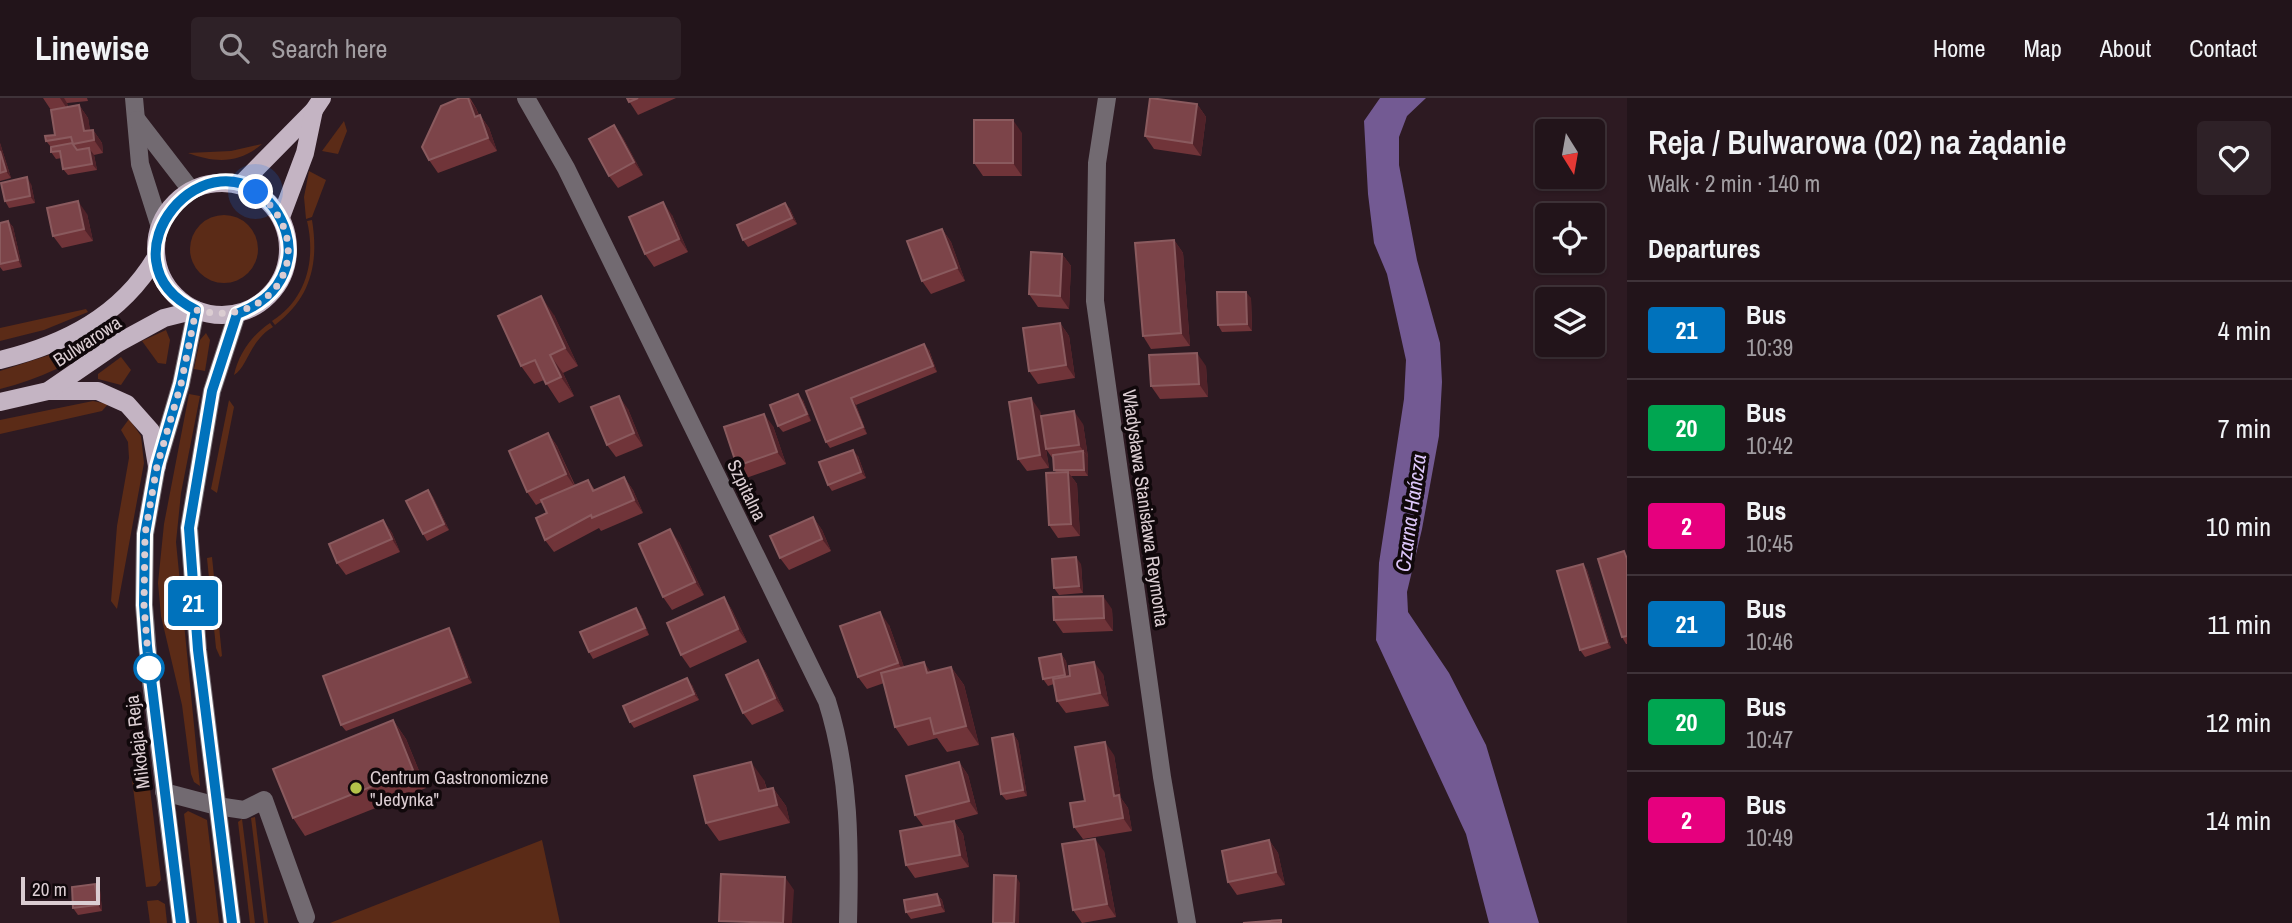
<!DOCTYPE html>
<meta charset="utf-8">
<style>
:root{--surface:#22141a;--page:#2e2127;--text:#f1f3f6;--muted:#a29ea2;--line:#3f3339}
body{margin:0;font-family:"Archivo Narrow",sans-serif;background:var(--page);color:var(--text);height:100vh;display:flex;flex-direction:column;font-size:26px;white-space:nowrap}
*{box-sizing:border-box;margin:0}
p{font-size:23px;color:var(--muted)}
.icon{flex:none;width:38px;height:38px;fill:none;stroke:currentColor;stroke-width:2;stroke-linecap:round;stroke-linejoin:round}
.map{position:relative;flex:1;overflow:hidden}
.side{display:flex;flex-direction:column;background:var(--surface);width:665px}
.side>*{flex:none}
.badge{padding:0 14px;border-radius:5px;font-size:24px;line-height:46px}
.needle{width:46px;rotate:169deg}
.controls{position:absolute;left:1535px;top:21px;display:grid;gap:14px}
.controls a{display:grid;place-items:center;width:70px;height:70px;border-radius:7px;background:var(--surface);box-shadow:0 2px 5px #0004,0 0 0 2px var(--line);font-size:35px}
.scale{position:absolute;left:21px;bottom:18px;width:79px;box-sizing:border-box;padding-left:7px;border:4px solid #dbcdd2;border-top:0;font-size:19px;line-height:24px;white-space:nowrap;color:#dbcdd2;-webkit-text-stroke:5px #10080b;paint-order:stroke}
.you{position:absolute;width:35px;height:35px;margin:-18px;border:5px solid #fff;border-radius:50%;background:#1a73e8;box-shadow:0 0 0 10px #1a73e833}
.map>.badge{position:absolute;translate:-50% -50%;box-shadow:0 0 0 4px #fff}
h2{padding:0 21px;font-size:26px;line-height:63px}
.round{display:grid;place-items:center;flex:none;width:74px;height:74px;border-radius:7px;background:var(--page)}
.overview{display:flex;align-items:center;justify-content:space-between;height:119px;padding:0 21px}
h1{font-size:33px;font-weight:600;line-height:52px}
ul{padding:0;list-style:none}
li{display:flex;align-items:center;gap:21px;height:98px;padding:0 21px;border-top:2px solid var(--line)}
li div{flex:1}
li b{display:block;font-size:26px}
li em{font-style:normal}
li .badge{min-width:77px;font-weight:700;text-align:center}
header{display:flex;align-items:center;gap:42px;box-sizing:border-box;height:98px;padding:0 35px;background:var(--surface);border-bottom:2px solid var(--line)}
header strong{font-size:33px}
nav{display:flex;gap:38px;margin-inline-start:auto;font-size:24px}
.search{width:490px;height:63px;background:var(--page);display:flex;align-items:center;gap:18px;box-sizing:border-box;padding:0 24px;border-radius:7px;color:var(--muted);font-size:26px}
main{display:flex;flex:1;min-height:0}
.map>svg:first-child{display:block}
.green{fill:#5b2b17}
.water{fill:#735a93}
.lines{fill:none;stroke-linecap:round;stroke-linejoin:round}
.minor{stroke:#726a71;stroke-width:18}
.major{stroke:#c4b4c3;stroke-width:18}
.wall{fill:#703439}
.shaded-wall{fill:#502229}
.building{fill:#7c4449;stroke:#8a5a5e;stroke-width:2}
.line-casing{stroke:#fff;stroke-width:16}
.line{stroke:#0072bc;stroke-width:10}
.walk{stroke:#dbcdd2;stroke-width:7;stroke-dasharray:0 12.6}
.stop-dot{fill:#fff;stroke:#0072bc;stroke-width:3.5}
.poi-dot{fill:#b4c24a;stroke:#10080b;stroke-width:2.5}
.labels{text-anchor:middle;stroke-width:7;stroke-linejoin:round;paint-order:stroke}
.street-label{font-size:19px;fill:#dbcdd2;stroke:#10080b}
.poi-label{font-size:19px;fill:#dbcdd2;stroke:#10080b;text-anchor:start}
.water-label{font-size:21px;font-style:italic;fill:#dcc6f9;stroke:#10080b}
</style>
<header>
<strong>Linewise</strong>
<div class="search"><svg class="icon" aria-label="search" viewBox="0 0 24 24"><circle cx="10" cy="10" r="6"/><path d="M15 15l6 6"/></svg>Search here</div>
<nav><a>Home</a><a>Map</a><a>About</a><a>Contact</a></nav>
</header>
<main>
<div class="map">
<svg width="1627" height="825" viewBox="0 0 1627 825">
<rect width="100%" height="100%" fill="#2d1a22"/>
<!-- green -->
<g class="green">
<path d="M344,23L347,33L338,56L322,53Z"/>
<path d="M262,46C239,66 215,65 188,55L231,53Z"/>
<path d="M309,73L326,82L312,119L306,121L304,99Z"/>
<circle cx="224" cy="151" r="34"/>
<path d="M312,122C319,165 311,200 275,227L272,223C307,201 316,161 307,123Z"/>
<path d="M86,211L88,214L44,232L0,243V230Z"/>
<path d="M270,225L273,229C250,242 247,270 234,277C239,255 252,237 270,225Z"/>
<path d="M166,232L170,242L166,266L158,265L142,243Z"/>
<path d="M102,233L109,242C74,264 40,281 0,291V273L68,251Z"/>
<path d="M206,235L210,242L205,273L194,271L200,242Z"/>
<path d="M121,259L131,272L121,287L98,281V276Z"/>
<path d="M189,296L200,298L181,395L176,444L200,688L194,684L191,676L182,607L161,518L158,485L164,426Z"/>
<path d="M229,302L234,309L217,395L211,391Z"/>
<path d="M93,303L108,306L102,313L0,336V322Z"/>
<path d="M129,321L141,338L144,365L117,511L111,503L117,428L129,360L128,344L121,332Z"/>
<path d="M212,459L222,558L220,559L216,550L207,460Z"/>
<path d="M143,671L148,674L161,782L156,788L146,789L131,674Z"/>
<path d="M188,713L207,722L219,825H197L184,716Z"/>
<path d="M255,719L268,825H264L251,720Z"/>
<path d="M242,721L255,825H250L238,724Z"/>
<path d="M542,742L560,825H330Z"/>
<path d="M158,802L165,806L167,825H150L147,803Z"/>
</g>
<!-- water -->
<path class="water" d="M1380,0H1426L1407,18L1399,39V67L1417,162L1440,245L1442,284L1439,338L1422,431L1407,494L1408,514L1449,575L1486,647L1539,825H1489L1466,736L1376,542L1379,465L1404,301L1406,262L1387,176L1374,145L1368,96L1364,23Z"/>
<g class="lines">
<!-- minor -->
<g class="minor">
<path d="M134,0L140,66L160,129"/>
<path d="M526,0L566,70L827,603C850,676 850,749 848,825"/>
<path d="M1107,0L1097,65L1095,203L1162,679L1187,825"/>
<path d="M137,22L191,92"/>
<path d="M164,694L217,708L244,712L264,702L306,819"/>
<path d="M181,825L149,568L144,507L145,436L157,368L181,286L196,212"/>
<path d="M232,825L198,552L189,430L212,293L237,216"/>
</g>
<!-- major -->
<g class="major">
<circle cx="222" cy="151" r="66"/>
<path d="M240,87L314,12L322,0"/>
<path d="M281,119L305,55L314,12"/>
<path d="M0,262C65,246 121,218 156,159"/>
<path d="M48,293H98L127,306L151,333L157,368"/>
<path d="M0,304L48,293L118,245L164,220L196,212"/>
</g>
</g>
<!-- wall -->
<g class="wall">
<path d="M43,0H87L88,3L67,5L68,9L79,7L88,20L90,33L93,32L102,45L103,55L94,57L97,72L68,77L63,71L62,60L56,61L51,54V49L46,43L55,37L51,12Z"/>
<path d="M460,0H470L476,10L479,17H480L489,30L497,53L438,75L429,62Z"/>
<path d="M627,0H676L638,17Z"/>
<path d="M1197,6L1206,19L1201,58L1154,51L1145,38Z"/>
<path d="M614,27L623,40L643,77L618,90L609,78Z"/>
<path d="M1022,35V78H983L974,65Z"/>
<path d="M0,45L11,80L0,83Z"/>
<path d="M31,86L35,105L9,110L5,103Z"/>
<path d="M785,105L790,111L797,126L748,149L743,142Z"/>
<path d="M87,116L93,143L62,150L53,138Z"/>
<path d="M672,117L688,154L654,169L645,156Z"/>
<path d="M8,123L13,129L22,169L3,173L0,169V125Z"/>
<path d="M942,131L951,144L965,183L931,196L922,183Z"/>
<path d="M1174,142L1183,155L1190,248L1151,251L1143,238Z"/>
<path d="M1062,156L1071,168L1069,211L1038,209L1029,196Z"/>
<path d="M1251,200L1252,233L1222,234L1218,227Z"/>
<path d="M554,217L578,268L563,275L574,298L559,305L544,282L534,286L521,268Z"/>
<path d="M1060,225L1069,238L1075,280L1038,286L1029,273Z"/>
<path d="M929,252L937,274L856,307L867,336L830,350L826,344L806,293Z"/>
<path d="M1206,268L1208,299L1160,301L1151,288Z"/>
<path d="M803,302L811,323L783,334L778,328Z"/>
<path d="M628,311L643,348L616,359L607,347Z"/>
<path d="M1040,313L1049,370L1027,373L1018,361Z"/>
<path d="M1083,326L1088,359V378H1071L1077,386L1080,438L1058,440L1049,427L1056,374L1054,372L1053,361L1046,351Z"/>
<path d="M773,328L786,366L746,380L737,368Z"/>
<path d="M548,335L557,348L575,387L588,382L595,392L624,379L633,392L643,415L601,433L599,430L554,454L545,442L547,415L542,404L536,407L527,394Z"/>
<path d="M858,358L866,380L832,393L828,387Z"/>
<path d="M428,392L433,399L449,432L427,443L423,436Z"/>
<path d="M813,419L822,432L831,453L789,472L780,460Z"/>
<path d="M383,422L392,435L400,454L346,477L337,465Z"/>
<path d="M679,444L704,497L672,512L663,499Z"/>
<path d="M1627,457V546H1626L1622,539Z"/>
<path d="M1081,466L1083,495L1059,497L1054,490Z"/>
<path d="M1583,466L1587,472L1611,550L1585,559L1580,552Z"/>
<path d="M724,499L732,512L747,544L690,570L681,557Z"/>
<path d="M1112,511L1113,533L1063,535L1054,522Z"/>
<path d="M641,517L649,537L593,561L589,554Z"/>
<path d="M889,527L904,569L931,574L951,569L964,587L979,647L947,654L937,640L908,648L895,629L884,585L867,591L858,579Z"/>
<path d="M453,537L472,585L346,633L341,627Z"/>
<path d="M1061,556L1066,563L1068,578L1103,576L1109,608L1066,615L1057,603L1054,586L1048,588L1043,581Z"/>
<path d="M758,562L766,575L784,613L752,627L743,615Z"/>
<path d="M692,587L699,602L634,630L630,624Z"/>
<path d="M393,622L406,641L426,690L305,738L293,720Z"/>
<path d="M1013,636L1018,643L1027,698L1006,702L1001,696Z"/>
<path d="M1114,657L1121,700L1128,710L1132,733L1083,741L1074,729L1085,703Z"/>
<path d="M959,664L968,677L978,716L940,726L954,723L963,736L969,769L915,780L906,767L924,729L915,717Z"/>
<path d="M764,682L767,691L773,690L786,708L790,725L719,743L706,725Z"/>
<path d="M1269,742L1278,755L1285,787L1237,797L1228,784Z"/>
<path d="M1104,753L1116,819L1082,825L1073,812Z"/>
<path d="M100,792L102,813L78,817L73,810Z"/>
<path d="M937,796L942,802L945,814L911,821L906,814Z"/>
</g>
<!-- shaded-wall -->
<g class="shaded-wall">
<path d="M60,0H64L67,5L68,12Z"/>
<path d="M468,0L476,10L484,32L475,19Z"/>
<path d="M1197,6L1206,19L1201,58L1192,45Z"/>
<path d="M79,7L88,20L92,43L84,33Z"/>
<path d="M480,17L489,30L497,53L488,40Z"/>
<path d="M1013,22L1022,35V78L1013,65Z"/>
<path d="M614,27L623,40L643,77L634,64Z"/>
<path d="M93,32L102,45L103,55L94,42Z"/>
<path d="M0,45L11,80L6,73L0,53Z"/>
<path d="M89,50L94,57L97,72L92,66Z"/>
<path d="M27,79L31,86L35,105L30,98Z"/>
<path d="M78,103L87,116L93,143L84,131Z"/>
<path d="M663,104L672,117L688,154L679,141Z"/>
<path d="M785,105L790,111L797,126L792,120Z"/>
<path d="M8,123L13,129L22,169L18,162Z"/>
<path d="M942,131L951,144L965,183L957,170Z"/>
<path d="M1174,142L1183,155L1190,248L1181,235Z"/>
<path d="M1062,156L1071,168L1069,211L1060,198Z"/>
<path d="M1246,194L1251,200L1252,233L1247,226Z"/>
<path d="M541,198L554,217L578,268L565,250Z"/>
<path d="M1060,225L1069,238L1075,280L1066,267Z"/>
<path d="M924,246L929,252L937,274L933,268Z"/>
<path d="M1197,255L1206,268L1208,299L1199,286Z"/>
<path d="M550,257L563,275L574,298L561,279Z"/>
<path d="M798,296L803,302L811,323L807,316Z"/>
<path d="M619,298L628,311L643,348L634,335Z"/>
<path d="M851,300L856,307L867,336L863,329Z"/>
<path d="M1031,300L1040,313L1049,370L1040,357Z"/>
<path d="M1074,313L1083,326L1088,359L1079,347Z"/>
<path d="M764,316L773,328L786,366L777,354Z"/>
<path d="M548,335L557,348L575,389L566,376Z"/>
<path d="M853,352L858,358L866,380L861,374Z"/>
<path d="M1083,353L1088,359V378L1084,372Z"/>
<path d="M1068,374L1077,386L1080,438L1071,426Z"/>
<path d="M624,379L633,392L643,415L634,402Z"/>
<path d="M428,392L433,399L449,432L444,426Z"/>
<path d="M813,419L822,432L831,453L822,441Z"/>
<path d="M383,422L392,435L400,454L392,441Z"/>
<path d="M670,431L679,444L704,497L695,484Z"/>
<path d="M1076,459L1081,466L1083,495L1079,488Z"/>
<path d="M1583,466L1587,472L1611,550L1607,544Z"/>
<path d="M1103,498L1112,511L1113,533L1104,520Z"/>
<path d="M724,499L732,512L747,544L738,531Z"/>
<path d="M636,510L641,517L649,537L645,530Z"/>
<path d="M880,514L889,527L907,577L898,565Z"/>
<path d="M449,530L453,537L472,585L467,579Z"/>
<path d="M1061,556L1066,563L1070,584L1065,577Z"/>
<path d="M758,562L766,575L784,613L775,600Z"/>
<path d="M924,564L937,583L927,575Z"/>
<path d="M1094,564L1103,576L1109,608L1100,595Z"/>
<path d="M951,569L964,587L979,647L966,628Z"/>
<path d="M687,580L692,587L699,602L694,596Z"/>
<path d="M393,622L406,641L426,690L413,672Z"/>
<path d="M1013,636L1018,643L1027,698L1023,692Z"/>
<path d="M1105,644L1114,657L1121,700L1128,710L1132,733L1123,720L1114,698Z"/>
<path d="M751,664L764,682L771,708L759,693Z"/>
<path d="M959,664L968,677L978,716L969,703Z"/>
<path d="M773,690L786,708L790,725L777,707Z"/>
<path d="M954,723L963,736L969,769L960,757Z"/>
<path d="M1095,741L1104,753L1116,819L1107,806Z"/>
<path d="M1269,742L1278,755L1285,787L1276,774Z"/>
<path d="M1016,778L1020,785L1019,825H1014Z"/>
<path d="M785,779L794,792L792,825H783Z"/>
<path d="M95,786L100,792L102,813L98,807Z"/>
<path d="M937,796L942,802L945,814L940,807Z"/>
</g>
<!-- building -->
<g class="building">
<path d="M460,0H468L475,19L480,17L488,40L429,62L422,49L441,8Z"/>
<path d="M627,0H638L629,4Z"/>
<path d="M1150,0L1197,6L1192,45L1145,38Z"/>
<path d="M79,7L84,33L93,32L94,42L73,46L71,39L46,43L45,38L55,37L51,12Z"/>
<rect x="974" y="22" width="39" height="43"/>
<path d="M614,27L634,64L609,78L589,41Z"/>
<path d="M72,45L77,52L89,50L92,66L63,71L60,53L51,54V49Z"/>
<path d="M0,53L6,73L0,75Z"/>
<path d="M27,79L30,98L5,103L1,85Z"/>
<path d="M78,103L84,131L53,138L47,110Z"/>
<path d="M663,104L679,141L645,156L629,119Z"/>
<path d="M785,105L792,120L743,142L737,127Z"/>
<path d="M8,123L18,162L0,166V125Z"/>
<path d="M942,131L957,170L922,183L907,143Z"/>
<path d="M1174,142L1181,235L1143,238L1135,145Z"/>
<path d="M1031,154L1062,156L1060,198L1029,196Z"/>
<path d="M1217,194H1246L1247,226L1218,227Z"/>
<path d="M541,198L565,250L550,257L561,279L546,286L535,262L521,268L498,218Z"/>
<path d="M1060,225L1066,267L1029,273L1023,230Z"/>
<path d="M924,246L933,268L851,300L863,329L826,344L806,293Z"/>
<path d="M1197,255L1199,286L1151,288L1149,257Z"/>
<path d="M798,296L807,316L778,328L770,307Z"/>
<path d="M619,298L634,335L607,347L591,309Z"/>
<path d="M1031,300L1040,357L1018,361L1009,304Z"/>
<path d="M1074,313L1079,347L1046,351L1041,318Z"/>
<path d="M764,316L777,354L737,368L724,329Z"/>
<path d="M548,335L566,376L527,394L509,353Z"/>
<path d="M853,352L861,374L828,387L819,364Z"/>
<path d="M1083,353L1084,372H1054L1053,357Z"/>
<path d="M1068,374L1071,426L1049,427L1046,375Z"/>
<path d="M624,379L634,402L592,420L591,417L545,442L536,420L547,415L541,402L588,382L593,393Z"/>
<path d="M428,392L444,426L423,436L406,403Z"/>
<path d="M813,419L822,441L780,460L770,438Z"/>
<path d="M383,422L392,441L337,465L329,446Z"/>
<path d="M670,431L695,484L663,499L639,446Z"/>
<path d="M1624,453L1627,461V538L1622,539L1598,461Z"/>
<path d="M1076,459L1079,488L1054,490L1052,461Z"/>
<path d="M1583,466L1607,544L1580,552L1557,473Z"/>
<path d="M1103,498L1104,520L1054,522L1053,499Z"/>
<path d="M724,499L738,531L681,557L667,525Z"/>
<path d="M636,510L645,530L589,554L580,534Z"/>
<path d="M880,514L898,565L858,579L840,528Z"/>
<path d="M449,530L467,579L341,627L323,578Z"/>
<path d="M1061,556L1065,577L1043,581L1039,560Z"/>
<path d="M758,562L775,600L743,615L726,577Z"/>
<path d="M924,564L927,575L951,569L966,628L934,636L930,620L895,629L881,575Z"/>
<path d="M1094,564L1100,595L1057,603L1053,581L1070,578L1069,568Z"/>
<path d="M687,580L694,596L630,624L623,608Z"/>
<path d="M393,622L413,672L293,720L273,671Z"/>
<path d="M1013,636L1023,692L1001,696L992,640Z"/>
<path d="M1105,644L1114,698L1119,697L1123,720L1074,729L1070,705L1085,703L1075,649Z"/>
<path d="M751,664L759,693L773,690L777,707L706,725L694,678Z"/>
<path d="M959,664L969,703L915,717L906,678Z"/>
<path d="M954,723L960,757L906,767L900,733Z"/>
<path d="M1095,741L1107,806L1073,812L1062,746Z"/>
<path d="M1269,742L1276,774L1228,784L1222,753Z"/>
<path d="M721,776L785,779L783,825L719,823Z"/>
<path d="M994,777L1016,778L1014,825H993Z"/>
<path d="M95,786L98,807L73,810L72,789Z"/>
<path d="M937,796L940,807L906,814L904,802Z"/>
<path d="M1281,822V825H1243Z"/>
</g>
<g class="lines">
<defs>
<path id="line" d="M181,825L147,548L144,507L145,436L157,368L181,286L196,212C94,162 210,26 274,110C284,124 291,143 288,160C283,190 263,206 237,216L212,293L189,430L198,552L232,825"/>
</defs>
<!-- line casing -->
<use href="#line" class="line-casing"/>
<!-- line -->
<use href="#line" class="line"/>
<!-- walk -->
<path class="walk" d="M149,570L144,507L145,436L157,368L181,286L196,212C277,233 323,146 256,94"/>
</g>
<!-- markers -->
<circle class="stop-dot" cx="149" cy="570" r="14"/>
<circle class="poi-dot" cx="356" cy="690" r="7"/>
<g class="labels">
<!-- street labels -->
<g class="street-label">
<text transform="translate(87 243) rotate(-33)" y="7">Bulwarowa</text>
<text transform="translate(747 392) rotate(64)" y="7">Szpitalna</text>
<text transform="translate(1146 410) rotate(82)" y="7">Władysława Stanisława Reymonta</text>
<text transform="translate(137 644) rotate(-97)" y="7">Mikołaja Reja</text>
</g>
<!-- poi labels -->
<g class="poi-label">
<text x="370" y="686">Centrum Gastronomiczne<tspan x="370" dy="22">"Jedynka"</tspan></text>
</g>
<!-- water labels -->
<g class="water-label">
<text transform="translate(1411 415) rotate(-82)" y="7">Czarna Hańcza</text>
</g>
</g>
</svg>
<div class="controls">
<a><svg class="needle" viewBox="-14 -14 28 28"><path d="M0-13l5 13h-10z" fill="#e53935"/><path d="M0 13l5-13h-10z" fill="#a29ea2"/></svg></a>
<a><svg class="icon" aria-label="locate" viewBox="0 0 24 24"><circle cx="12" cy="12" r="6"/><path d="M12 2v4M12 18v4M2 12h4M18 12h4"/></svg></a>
<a><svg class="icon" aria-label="layers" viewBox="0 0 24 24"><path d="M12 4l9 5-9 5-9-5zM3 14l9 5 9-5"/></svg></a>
</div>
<div class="scale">20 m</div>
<div class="you" style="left:256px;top:94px"></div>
<b class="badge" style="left:193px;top:505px;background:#0072bc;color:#fff">21</b>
</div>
<section class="side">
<div class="overview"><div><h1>Reja / Bulwarowa (02) na żądanie</h1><p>Walk · 2 min · 140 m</p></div><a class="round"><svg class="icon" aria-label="heart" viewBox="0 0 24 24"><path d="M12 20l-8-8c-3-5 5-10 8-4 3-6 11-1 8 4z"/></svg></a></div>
<h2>Departures</h2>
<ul>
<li><span class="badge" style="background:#0072bc;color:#fff">21</span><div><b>Bus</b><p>10:39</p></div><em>4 min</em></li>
<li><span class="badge" style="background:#00a651;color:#fff">20</span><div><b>Bus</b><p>10:42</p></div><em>7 min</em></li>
<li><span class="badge" style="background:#e6007e;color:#fff">2</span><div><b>Bus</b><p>10:45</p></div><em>10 min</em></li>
<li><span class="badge" style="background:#0072bc;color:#fff">21</span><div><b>Bus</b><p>10:46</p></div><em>11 min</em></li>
<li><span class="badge" style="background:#00a651;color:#fff">20</span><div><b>Bus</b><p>10:47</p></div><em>12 min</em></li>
<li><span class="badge" style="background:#e6007e;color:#fff">2</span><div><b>Bus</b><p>10:49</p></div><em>14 min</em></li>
</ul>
</section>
</main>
